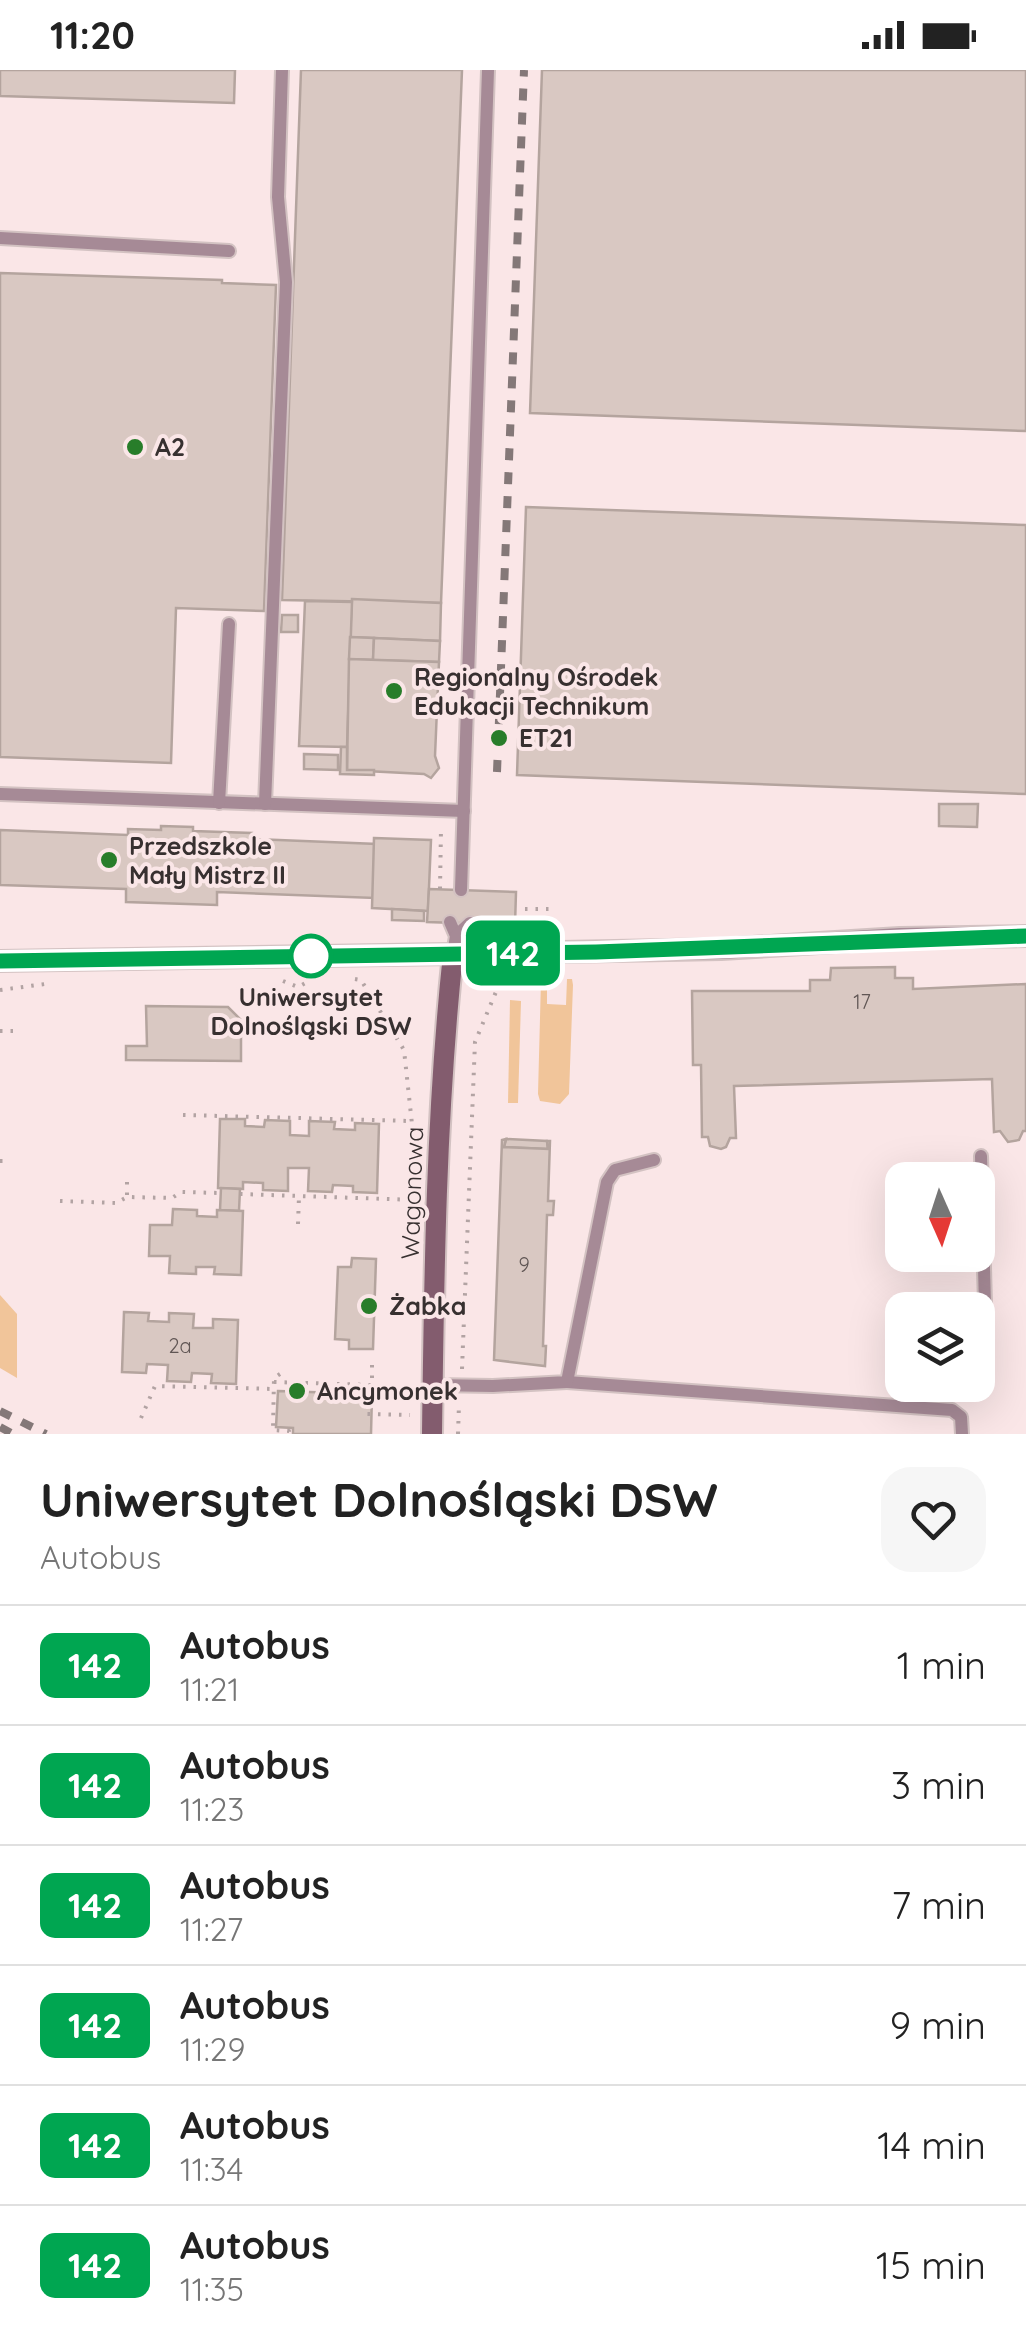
<!DOCTYPE html>
<html lang="pl">
<meta charset="utf-8">
<style>
:root{--surface:#fff;--page:#f6f6f6;--text:#222;--muted:#767676;--line:#e0e0e0}
body{margin:0;font-family:Quicksand,sans-serif;background:var(--page);color:var(--text);height:100vh;display:flex;flex-direction:column;font-size:38px;white-space:nowrap}
*{box-sizing:border-box;margin:0}
p{font-size:32px;color:var(--muted)}
.icon{flex:none;width:55px;height:55px;fill:none;stroke:currentColor;stroke-width:2;stroke-linecap:round;stroke-linejoin:round}
.map{position:relative;height:1364px;overflow:hidden}
.side{display:flex;flex-direction:column;background:var(--surface);flex:1}
.side>*{flex:none}
.badge{padding:0 20px;border-radius:15px;font-size:35px;line-height:65px}
.needle{width:65px;rotate:177deg}
.tools{position:absolute;left:885px;top:1092px;display:grid;gap:20px}
.tools a{display:grid;place-items:center;width:110px;height:110px;border-radius:20px;background:var(--surface);box-shadow:0 10px 40px #0002;font-size:50px}
.map>.badge{position:absolute;translate:-50% -50%;box-shadow:0 0 0 5px #fff}
.round{display:grid;place-items:center;flex:none;width:105px;height:105px;border-radius:30px;background:var(--page)}
.headline{display:flex;align-items:center;justify-content:space-between;height:170px;padding:0 40px}
h1{font-size:48px;font-weight:800;line-height:75px}
ul{padding:0;list-style:none}
li{display:flex;align-items:center;gap:30px;height:120px;padding:0 40px;border-top:2px solid var(--line)}
li div{flex:1}
li b{display:block;font-size:38px}
li em{font-style:normal}
li .badge{min-width:110px;font-weight:700;text-align:center}
.status{display:flex;justify-content:space-between;align-items:center;height:70px;padding:0 50px;background:var(--surface);direction:ltr}
.status svg{height:28px;fill:currentColor}
.map>svg:first-child{display:block}
.green{fill:#f1c59a}
.building{fill:#d9c8c2;stroke:#b4a49e;stroke-width:2.5}
.lines{fill:none;stroke-linecap:round;stroke-linejoin:round}
.lane-casing{stroke:#d3c2c2;stroke-width:16}
.street-casing{stroke:#d3c2c2;stroke-width:24}
.secondary-casing{stroke:#d3c2c2;stroke-width:24}
.path{stroke:#b2a3a3;stroke-width:4;stroke-dasharray:2.5 8;stroke-linecap:butt}
.lane{stroke:#a68a96;stroke-width:12}
.street{stroke:#a68a96;stroke-width:20}
.secondary{stroke:#835c6e;stroke-width:20}
.rail{stroke:#847878;stroke-width:8;stroke-dasharray:12 12;stroke-linecap:butt}
.line-casing{stroke:#fff;stroke-width:22}
.line{stroke:#00a651;stroke-width:15}
.poi-dot{fill:#287d2a;stroke:#fae6e7;stroke-width:4}
.stop-dot{fill:#fff;stroke:#00a651;stroke-width:5}
.labels{text-anchor:middle;stroke-width:8;stroke-linejoin:round;paint-order:stroke}
.number-label{font-size:20px;fill:#605654}
.poi-label{font-size:25px;font-weight:bold;fill:#373030;stroke:#fae6e7;text-anchor:start}
.stop-label{font-size:25px;font-weight:bold;fill:#373030;stroke:#fae6e7}
.street-label{font-size:25px;fill:#373030;stroke:#fae6e7}
</style>
<div class="status"><b>11:20</b><svg viewBox="0 0 49 12"><path d="M0 12V9h3v3zM5 12V6h3v6zM10 12V3h3v9zM15 12V0h3v12zM26 1h20v11H26zM47 4h2v5h-2z"/></svg></div>
<div class="map">
<svg width="1026" height="1364" viewBox="0 0 1026 1364">
<rect width="100%" height="100%" fill="#fae6e7"/>
<!-- green -->
<g class="green">
<path d="M567,909H572L573,915L569,1024L560,1034L540,1031L538,1024L541,910H547V934L566,935Z"/>
<path d="M510,930L521,931L518,1033H508Z"/>
<path d="M0,1225L17,1244V1308L0,1298Z"/>
</g>
<!-- building -->
<g class="building">
<path d="M0,0H235L234,33L0,26Z"/>
<path d="M301,0H462L441,533L282,530Z"/>
<path d="M542,0H1026V361L530,343Z"/>
<path d="M0,203L222,210V213L276,215L264,541L176,538L171,693L0,687Z"/>
<path d="M526,437L1026,455V724L517,705Z"/>
<path d="M352,529L441,533L440,571L350,567Z"/>
<path d="M305,531L352,532L347,677L299,676Z"/>
<path d="M282,545H298V562H281Z"/>
<path d="M350,567L374,568L373,590L349,589Z"/>
<path d="M374,568L440,571L439,592L373,590Z"/>
<path d="M349,589L439,592L435,686L439,698L431,708L424,704L347,700Z"/>
<path d="M341,677H347V700H374V705L340,704Z"/>
<path d="M304,684L338,685V700L304,699Z"/>
<path d="M939,734H978L977,757L939,756Z"/>
<path d="M161,756L193,757V761L252,763V769L377,774L375,828L217,822V835L126,832V819L0,815V760L128,765V759L161,760Z"/>
<path d="M374,768L431,770L428,841L372,838Z"/>
<path d="M429,819L516,822L515,855L427,852Z"/>
<path d="M392,839L424,841V851L392,850Z"/>
<path d="M895,897V908H913V919L1026,914V1061H1023L1019,1070L1008,1072L1000,1061L994,1062L992,1009L734,1016L736,1068H730L726,1077L721,1079L710,1076L708,1067H702L701,995H693L692,921H810V910H830L831,898Z"/>
<path d="M146,936L228,937L241,950V991L126,990V976H147Z"/>
<path d="M220,1049H245V1056L264,1057L265,1050L290,1051V1065L309,1066V1051L335,1052L334,1059L355,1060V1053L379,1054L377,1123L353,1122V1116L333,1115L332,1122L308,1121L309,1098H288V1121L263,1120V1113L243,1112V1119L218,1118Z"/>
<path d="M506,1069L547,1071L548,1079L504,1077Z"/>
<path d="M506,1069L504,1077L548,1079L547,1071H550L548,1131H554L553,1145H547L543,1276H546L545,1296L494,1290L502,1070Z"/>
<path d="M221,1118L240,1119L239,1141L220,1140Z"/>
<path d="M173,1139L197,1140V1146L217,1147V1140L243,1141L241,1205L214,1204L215,1197H196V1204L169,1203L170,1186H149L150,1155H172Z"/>
<path d="M352,1188L376,1189L373,1279H349V1270L335,1269L338,1197H351Z"/>
<path d="M124,1242L149,1243L148,1251L169,1252V1243L194,1244L193,1258H213V1249L238,1250L236,1314L211,1313L212,1304L192,1303L191,1312L167,1311L168,1295L147,1294L146,1303L122,1302Z"/>
<path d="M278,1321L372,1324L371,1364H293V1358L276,1357Z"/>
</g>
<g class="lines">
<defs>
<g id="lane">
<path d="M0,168L229,181"/>
<path d="M0,724L464,741"/>
<path d="M219,733L229,554"/>
<path d="M265,734L286,212L278,127L282,0"/>
<path d="M461,820L488,0"/>
<path d="M450,852L456,866L453,884"/>
<path d="M456,866L470,853"/>
<path d="M981,1086L986,1272"/>
<path d="M567,1312L952,1340L961,1347L962,1364"/>
<path d="M433,1315L493,1316L567,1312L607,1112L615,1100L654,1090"/>
</g>
<path id="street" d="M453,884L721,879L900,868L1026,866"/>
<path id="secondary" d="M0,891L453,884C436,1044 434,1204 432,1364"/>
</defs>
<!-- lane casing -->
<use href="#lane" class="lane-casing"/>
<!-- street casing -->
<use href="#street" class="street-casing"/>
<!-- secondary casing -->
<use href="#secondary" class="secondary-casing"/>
<!-- path -->
<g class="path">
<path d="M440,819L441,759"/>
<path d="M524,859V839H554"/>
<path d="M355,909L361,910L404,980L415,1082"/>
<path d="M283,911L298,917L311,910"/>
<path d="M0,920L45,914"/>
<path d="M0,961H14"/>
<path d="M183,1045L410,1051"/>
<path d="M0,1091H9"/>
<path d="M127,1112V1127"/>
<path d="M240,1124L417,1130"/>
<path d="M60,1131L116,1133L127,1127L172,1128L181,1122L221,1123"/>
<path d="M298,1154L299,1126"/>
<path d="M462,1299L475,972L503,905"/>
<path d="M280,1304L274,1308L273,1360L289,1361V1364"/>
<path d="M274,1312L372,1315V1293"/>
<path d="M366,1315L365,1344L410,1345"/>
<path d="M141,1348L155,1316L274,1319"/>
<path d="M458,1364L459,1334"/>
</g>
<!-- lane -->
<use href="#lane" class="lane"/>
<!-- street -->
<use href="#street" class="street"/>
<!-- secondary -->
<use href="#secondary" class="secondary"/>
<!-- rail -->
<g class="rail">
<path d="M497,702L524,0"/>
<path d="M0,1341L46,1364"/>
<path d="M0,1357L13,1364"/>
</g>
</g>
<g class="lines">
<defs>
<path id="line" d="M0,891L596,882L1026,866"/>
</defs>
<!-- line casing -->
<use href="#line" class="line-casing"/>
<!-- line -->
<use href="#line" class="line"/>
</g>
<!-- markers -->
<g class="poi-dot">
<circle cx="135" cy="377" r="10"/>
<circle cx="394" cy="621" r="10"/>
<circle cx="499" cy="668" r="10"/>
<circle cx="109" cy="790" r="10"/>
<circle cx="369" cy="1236" r="10"/>
<circle cx="297" cy="1321" r="10"/>
</g>
<circle class="stop-dot" cx="311" cy="886" r="20"/>
<g class="labels">
<!-- number labels -->
<g class="number-label">
<text x="862" y="939">17</text>
<text x="524" y="1202">9</text>
<text x="180" y="1283">2a</text>
</g>
<!-- poi labels -->
<g class="poi-label">
<text x="155" y="386">A2</text>
<text x="414" y="616">Regionalny Ośrodek<tspan x="414" dy="29">Edukacji Technikum</tspan></text>
<text x="519" y="677">ET21</text>
<text x="129" y="785">Przedszkole<tspan x="129" dy="29">Mały Mistrz II</tspan></text>
<text x="389" y="1245">Żabka</text>
<text x="317" y="1330">Ancymonek</text>
</g>
<!-- stop labels -->
<g class="stop-label">
<text x="311" y="936">Uniwersytet<tspan x="311" dy="29">Dolnośląski DSW</tspan></text>
</g>
<!-- street labels -->
<g class="street-label">
<text transform="translate(412 1123) rotate(-88)" y="9">Wagonowa</text>
</g>
</g>
</svg>
<div class="tools">
<a><svg class="needle" viewBox="-14 -14 28 28"><path d="M0-13l5 13h-10z" fill="#e53935"/><path d="M0 13l5-13h-10z" fill="#767676"/></svg></a>
<a><svg class="icon" aria-label="layers" viewBox="0 0 24 24"><path d="M12 4l9 5-9 5-9-5zM3 14l9 5 9-5"/></svg></a>
</div>
<b class="badge" style="left:513px;top:883px;background:#00a651;color:#fff">142</b>
</div>
<section class="side">
<div class="headline"><div><h1>Uniwersytet Dolnośląski DSW</h1><p>Autobus</p></div><a class="round"><svg class="icon" aria-label="heart" viewBox="0 0 24 24"><path d="M12 20l-8-8c-3-5 5-10 8-4 3-6 11-1 8 4z"/></svg></a></div>
<ul>
<li><span class="badge" style="background:#00a651;color:#fff">142</span><div><b>Autobus</b><p>11:21</p></div><em>1 min</em></li>
<li><span class="badge" style="background:#00a651;color:#fff">142</span><div><b>Autobus</b><p>11:23</p></div><em>3 min</em></li>
<li><span class="badge" style="background:#00a651;color:#fff">142</span><div><b>Autobus</b><p>11:27</p></div><em>7 min</em></li>
<li><span class="badge" style="background:#00a651;color:#fff">142</span><div><b>Autobus</b><p>11:29</p></div><em>9 min</em></li>
<li><span class="badge" style="background:#00a651;color:#fff">142</span><div><b>Autobus</b><p>11:34</p></div><em>14 min</em></li>
<li><span class="badge" style="background:#00a651;color:#fff">142</span><div><b>Autobus</b><p>11:35</p></div><em>15 min</em></li>
</ul>
</section>
